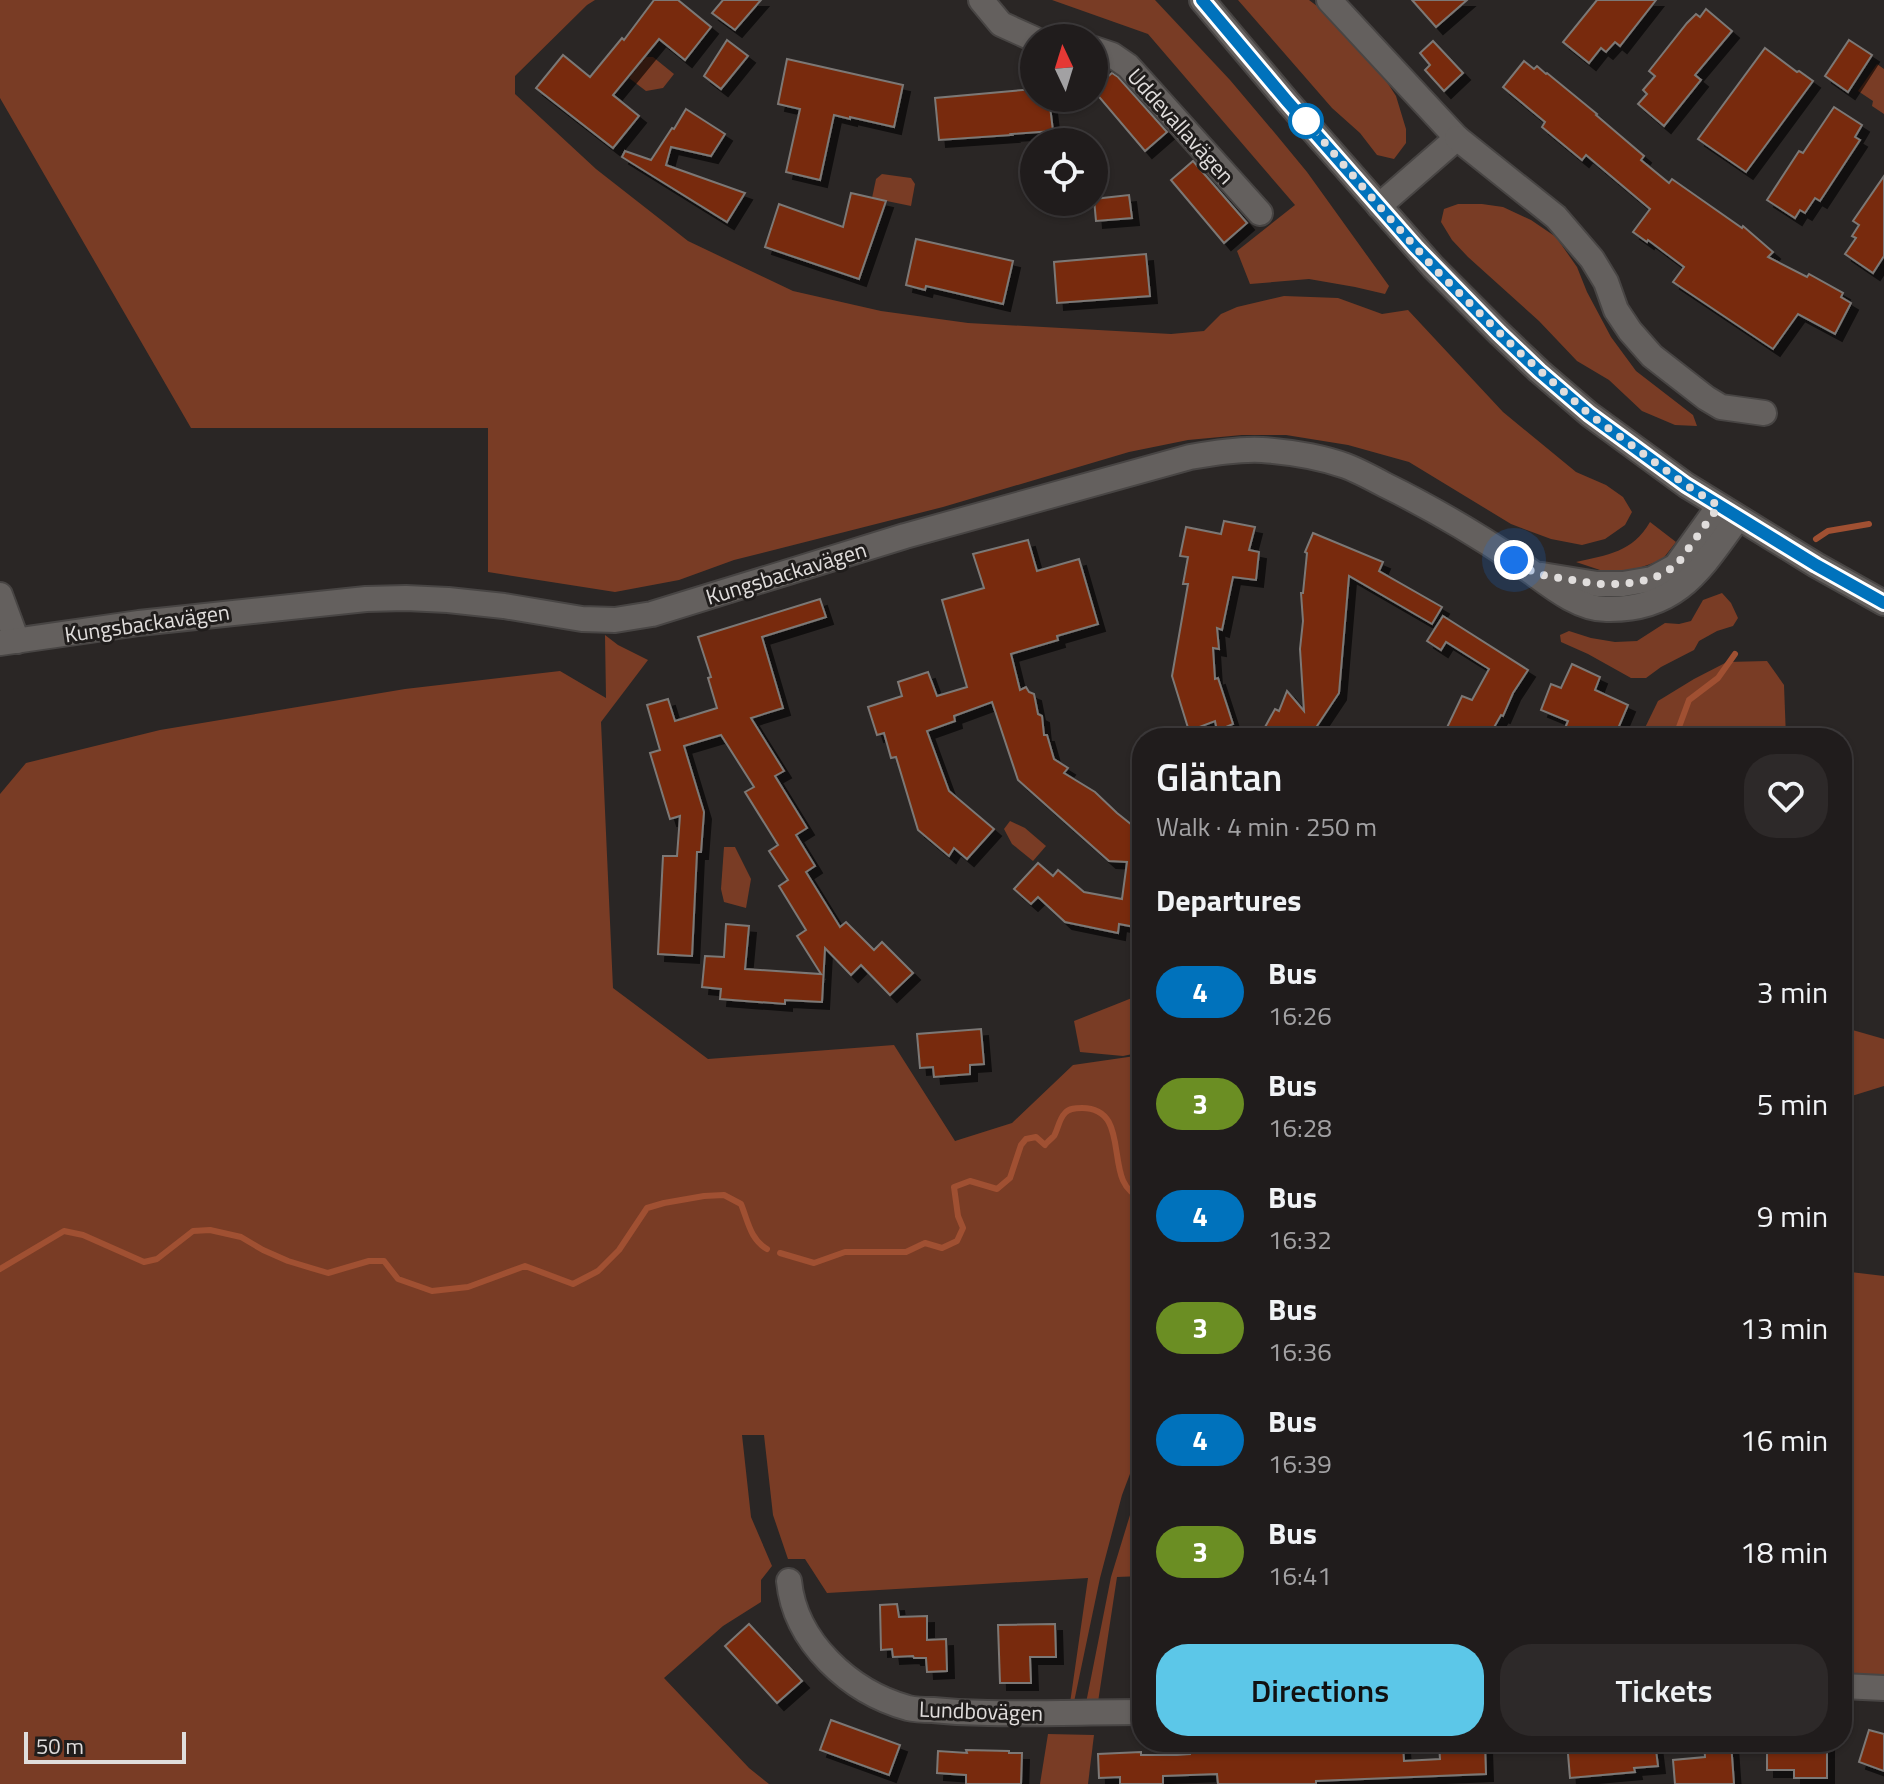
<!DOCTYPE html>
<meta charset="utf-8">
<style>
:root{--surface:#201c1c;--page:#2d2929;--text:#f1f3f6;--muted:#a2a1a3;--line:#3d3a3b;--accent:#5cc7e8}
body{margin:0;font-family:"Titillium Web",sans-serif;background:var(--page);color:var(--text);height:100vh;display:flex;flex-direction:column;font-size:30px;white-space:nowrap}
*{box-sizing:border-box;margin:0}
p{font-size:26px;color:var(--muted)}
.icon{flex:none;width:44px;height:44px;fill:none;stroke:currentColor;stroke-width:2;stroke-linecap:round;stroke-linejoin:round}
.map{position:relative;flex:1;overflow:hidden}
.details{position:absolute;left:1132px;top:728px;width:720px;height:1024px;display:flex;flex-direction:column;background:var(--surface);border-radius:32px;box-shadow:0 2px 6px #0004,0 0 0 2px var(--line)}
.details>*{flex:none}
.badge{padding:0 16px;border-radius:26px;font-size:28px;line-height:52px}
.needle{width:52px;rotate:356deg}
.buttons{position:absolute;left:1020px;top:24px;display:grid;gap:16px}
.buttons a{display:grid;place-items:center;width:88px;height:88px;border-radius:50%;background:var(--surface);box-shadow:0 2px 6px #0004,0 0 0 2px var(--line);font-size:40px}
.scale{position:absolute;left:24px;bottom:20px;width:162px;box-sizing:border-box;padding-left:8px;border:4px solid #e0dddc;border-top:0;font-size:22px;line-height:28px;white-space:nowrap;color:#e0dddc;-webkit-text-stroke:6px #201d1c;paint-order:stroke}
.you{position:absolute;width:40px;height:40px;margin:-20px;border:6px solid #fff;border-radius:50%;background:#1a73e8;box-shadow:0 0 0 12px #1a73e833}
.map>.badge{position:absolute;translate:-50% -50%;box-shadow:0 0 0 4px #fff}
h2{padding:0 24px;font-size:30px;line-height:72px}
.round{display:grid;place-items:center;flex:none;width:84px;height:84px;border-radius:32px;background:var(--page)}
.head{display:flex;align-items:center;justify-content:space-between;height:136px;padding:0 24px}
h1{font-size:38px;font-weight:600;line-height:60px}
.primary-button{display:flex;gap:16px;margin-top:auto;padding:16px 24px}
.primary-button a{flex:1;height:92px;border-radius:32px;background:var(--accent);color:#111;font-size:32px;font-weight:600;line-height:92px;text-align:center}
.primary-button a+a{background:var(--page);color:var(--text)}
ul{padding:0;list-style:none}
li{display:flex;align-items:center;gap:24px;height:112px;padding:0 24px}
li div{flex:1}
li b{display:block;font-size:30px}
li em{font-style:normal}
li .badge{min-width:88px;font-weight:700;text-align:center}
.map>svg:first-child{display:block}
.green{fill:#793c25}
.lines{fill:none;stroke-linecap:round;stroke-linejoin:round}
.stream{stroke:#a05032;stroke-width:6}
.building{fill:#782c0a;stroke:#7c7876;stroke-width:2;filter:url(#shadow)}
.minor-casing{stroke:#484544;stroke-width:28}
.minor{stroke:#64605e;stroke-width:24}
.line-casing{stroke:#fff;stroke-width:18}
.line{stroke:#0072bc;stroke-width:12}
.walk{stroke:#e0dddc;stroke-width:8;stroke-dasharray:0 14.4}
.stop-dot{fill:#fff;stroke:#0072bc;stroke-width:4}
.labels{text-anchor:middle;stroke-width:6;stroke-linejoin:round;paint-order:stroke}
.street-label{font-size:22px;fill:#e0dddc;stroke:#201d1c}
</style>
<div class="map">
<svg width="1884" height="1784" viewBox="0 0 1884 1784">
<defs>
<filter id="shadow"><feDropShadow dx="7" dy="7" stdDeviation="0" flood-color="#0009"/></filter>
</defs>
<rect width="100%" height="100%" fill="#2a2625"/>
<!-- green -->
<g class="green">
<path d="M0,0H595L587,5L515,76V94L596,169L688,241L793,291L881,311L968,323L1171,334L1204,331L1221,314L1237,307L1284,296L1338,298L1382,314L1408,310L1503,412L1576,472L1606,485L1623,497L1632,512L1625,525L1605,539L1582,545L1551,539L1511,524L1409,462L1348,445L1286,435H1242L1188,440L1129,452L943,507L734,560L679,580L615,592L488,572V428H191L0,98Z"/>
<path d="M1052,0H1155L1230,80L1274,132L1307,172L1389,286L1385,294L1355,287L1309,279L1250,284L1237,251L1295,205L1148,34Z"/>
<path d="M1238,0H1309L1321,9L1383,76L1396,96L1406,129V143L1394,159L1377,155L1360,133L1332,108Z"/>
<path d="M646,57H653L674,74L663,88L646,91L629,78Z"/>
<path d="M1877,64L1884,69V114L1872,106L1873,101L1858,91Z"/>
<path d="M882,174L911,178L915,184L911,206L872,198L876,179Z"/>
<path d="M1458,204H1482L1503,207L1531,220L1556,237L1577,267L1587,292L1611,337L1636,371L1693,415L1697,426L1675,425L1642,411L1609,380L1577,361L1539,321L1468,257L1452,240L1441,222L1444,209Z"/>
<path d="M1650,522L1676,542L1662,560L1630,571H1603L1576,562C1607,555 1633,552 1650,522Z"/>
<path d="M1722,593L1731,603L1738,618L1733,626L1717,631L1699,641L1694,650L1661,667L1646,678H1631L1588,654L1561,642L1560,635L1569,631L1591,638L1615,642L1637,641L1665,623L1679,624L1691,621L1703,600Z"/>
<path d="M605,635L618,645L648,660L601,722L613,988L708,1059L894,1045L955,1141L1012,1123L1073,1065L1142,1055V1442L1122,1495L1100,1578L1074,1702L1070,1703L1088,1578L827,1593L805,1559H788L773,1515L764,1435H742L751,1517L772,1566L761,1580V1602L723,1626L664,1678L749,1768L769,1784H0V794L26,763L160,730L405,689L560,671L606,698Z"/>
<path d="M1767,661L1784,685L1786,738H1640L1658,701L1694,679L1727,662Z"/>
<path d="M1010,821L1025,828L1046,846L1033,861L1012,844L1004,829Z"/>
<path d="M724,847H735L751,879L746,908L724,902L721,889Z"/>
<path d="M1142,994V1052L1123,1056L1080,1052L1074,1021Z"/>
<path d="M1842,1027L1884,1039V1086L1842,1099Z"/>
<path d="M1842,1271L1884,1276V1678L1842,1675Z"/>
<path d="M1142,1476V1576L1117,1577L1098,1702L1086,1703L1111,1577Z"/>
<path d="M1048,1734L1094,1735L1088,1784H1040Z"/>
</g>
<g class="lines">
<!-- stream -->
<g class="stream">
<path d="M1816,539L1828,531L1869,524"/>
<path d="M1682,738L1679,727L1689,700L1718,678L1735,654"/>
<path d="M780,1253L814,1263L845,1252H906L925,1243L942,1248L957,1241L963,1228L958,1216L954,1187L970,1181L997,1189L1010,1178L1021,1145L1026,1139L1036,1137L1045,1145C1045,1144 1053,1137 1054,1136C1058,1129 1059,1119 1065,1113C1069,1108 1076,1108 1082,1108C1135,1108 1100,1187 1142,1197"/>
<path d="M0,1269L64,1231L83,1235L144,1262L157,1259L193,1231L210,1230L241,1237L263,1250L288,1261L328,1273L369,1261H384L398,1279L432,1291L468,1287L525,1266L573,1284L598,1271L619,1250L647,1208L664,1203L704,1196L724,1195L741,1204C748,1221 750,1239 767,1249"/>
</g>
</g>
<!-- building -->
<g class="building">
<path d="M654,0H678L711,27L685,60L659,39L613,95L639,116L613,148L536,88L563,55L590,77L622,38L624,40Z"/>
<path d="M723,0H761L735,30L712,13Z"/>
<path d="M1412,0H1467L1436,27Z"/>
<path d="M1597,0H1656L1620,46L1615,42L1606,52L1601,48L1589,63L1563,42Z"/>
<path d="M1706,9L1732,31L1695,75L1701,80L1664,126L1638,104L1647,94L1643,90L1655,76L1649,71L1687,23L1696,14L1700,17Z"/>
<path d="M727,40L748,56L721,89L704,76Z"/>
<path d="M1849,40L1872,55L1848,92L1825,76Z"/>
<path d="M1433,41L1463,73L1444,91L1425,70L1430,65L1420,53Z"/>
<path d="M1765,48L1797,72L1799,71L1813,81L1746,172L1698,139Z"/>
<path d="M787,59L903,85L894,127L850,117V119L834,115L820,180L786,172L800,109L778,104Z"/>
<path d="M1524,61L1534,69L1537,66L1546,74L1547,73L1597,114L1596,115L1644,156L1641,160L1669,183L1672,179L1742,228L1743,226L1773,252L1768,257L1807,277L1809,274L1843,293L1841,297L1851,303L1835,334L1798,314L1773,349L1673,282L1684,267L1648,240L1647,242L1633,232L1650,209L1586,155L1582,160L1542,127L1545,122L1503,87Z"/>
<path d="M1112,73L1118,77L1167,132L1145,151L1094,91V88Z"/>
<path d="M1034,89V98H1049L1053,131L1011,134L1012,135L939,140L935,98Z"/>
<path d="M1834,107L1862,125L1855,137L1860,140L1820,201L1815,198L1805,213L1800,210L1795,218L1767,200L1799,151L1803,153Z"/>
<path d="M686,109L725,134L711,156L671,147L666,165L745,193L727,222L622,157L625,151L651,160L672,128L674,129Z"/>
<path d="M1193,161L1247,223L1224,243L1171,180Z"/>
<path d="M1884,176V256L1873,273L1845,254L1856,238L1852,236L1859,225L1853,221Z"/>
<path d="M851,193L886,201L859,279L765,247L779,204L843,227Z"/>
<path d="M1129,195L1132,218L1096,221L1094,199Z"/>
<path d="M916,239L1013,261L1003,304L926,286L925,290L906,285Z"/>
<path d="M1146,254L1150,296L1057,303L1054,262Z"/>
<path d="M1224,521L1255,527L1249,550L1259,552L1256,580L1233,577L1222,630L1217,628L1219,649L1213,648L1215,679L1218,678L1233,724L1217,731L1215,721L1189,731L1172,676L1188,584H1183L1188,557L1180,556L1186,527L1221,534Z"/>
<path d="M1313,533L1383,562L1379,571L1442,607L1432,624L1349,576L1339,693L1309,738H1259L1275,709L1279,711L1287,691L1304,711L1300,649L1303,621L1301,593H1303L1307,553L1305,552Z"/>
<path d="M1028,540L1037,571L1079,559L1098,624L1057,636L1058,640L1011,654L1020,690L1026,687L1029,692L1034,694L1038,714L1042,716L1044,735H1047L1054,759L1068,768L1064,773L1095,792L1117,813L1142,833V916L1140,928L1119,924L1118,933L1065,922L1038,897L1031,904L1014,889L1038,863L1053,876L1058,870L1084,892L1122,899L1127,862L1109,861L1018,780L992,702L954,716L955,721L927,731L949,791L994,829L967,859L954,848L949,856L918,830L896,757L891,758L884,733L877,735L868,707L902,696L898,682L928,672L937,696L967,687L942,600L984,588L973,554Z"/>
<path d="M820,599L826,617L762,637L783,708L751,718L784,771L775,776L807,828L796,835L815,866L806,872L840,927L846,922L874,950L882,942L913,973L890,995L861,965L851,975L825,948L822,1002L785,1000V1004L720,999L721,989L702,987L705,956L724,957L726,924L749,926L745,969L821,974L797,936L806,930L779,886L788,880L769,851L778,845L745,792L754,787L721,735L684,746L704,812L701,852H697L692,956L658,954L663,856H677L680,816L670,819L650,753L660,750L647,705L668,699L675,721L717,708L708,678L711,677L698,637Z"/>
<path d="M1443,616L1528,670L1513,693L1503,716L1501,715L1488,738H1442L1462,696L1472,700L1489,669L1446,642L1441,650L1427,641Z"/>
<path d="M1572,664L1600,677L1595,690L1628,705L1617,731L1609,728L1604,738H1561L1568,721L1541,710L1551,684L1561,688Z"/>
<path d="M981,1029L984,1064L970,1065V1074L934,1077L933,1067L920,1068L917,1034Z"/>
<path d="M897,1604L899,1617L927,1616V1640L946,1639L947,1671L927,1672L926,1658H914L913,1656L893,1657L892,1649L881,1650L880,1605Z"/>
<path d="M749,1624L802,1681L777,1703L725,1646Z"/>
<path d="M1055,1624L1056,1657H1030L1031,1683H1000L998,1625Z"/>
<path d="M831,1720L900,1745L889,1775L820,1750Z"/>
<path d="M1869,1730L1884,1734V1771L1859,1762Z"/>
<path d="M1567,1742H1655L1658,1766L1634,1768L1635,1772L1570,1778Z"/>
<path d="M1704,1742H1731L1734,1784H1675L1673,1760L1705,1757Z"/>
<path d="M1808,1742H1827V1778H1794V1770H1767V1745H1808Z"/>
<path d="M1485,1744L1486,1774L1316,1781V1784H1218L1217,1774L1163,1776V1784H1120V1777L1099,1778L1098,1754L1141,1752V1755H1177L1190,1754V1751L1403,1745L1404,1761L1440,1759L1439,1745Z"/>
<path d="M966,1750L1009,1751V1753H1022L1021,1784H966V1775L937,1773L938,1751L967,1753Z"/>
</g>
<g class="lines">
<defs>
<g id="minor">
<path d="M981,0L1001,24L1034,39"/>
<path d="M1202,0L1287,101L1433,267L1499,333L1539,371L1589,414L1686,485L1816,565L1884,603"/>
<path d="M1329,0L1457,138L1379,206"/>
<path d="M1094,49L1112,55L1128,66L1260,213"/>
<path d="M1457,138L1556,217L1592,259L1606,282L1616,310L1630,331L1652,356L1706,398L1721,407L1764,413"/>
<path d="M1542,575L1597,584H1623L1652,579L1676,566L1719,506"/>
<path d="M0,595L17,641"/>
<path d="M0,643L139,623L366,599L406,598L448,600L504,606L582,619L615,620L652,614L905,536L1190,457C1214,453 1238,449 1262,450C1290,452 1321,457 1346,466C1359,471 1372,478 1385,485C1430,507 1474,533 1516,561C1542,578 1574,609 1606,609C1677,611 1701,569 1738,518"/>
<path d="M789,1581C795,1642 850,1692 908,1708C916,1710 925,1710 933,1710C951,1712 969,1713 988,1713C1039,1714 1091,1712 1142,1712"/>
<path d="M1842,1686L1884,1688"/>
</g>
</defs>
<!-- minor casing -->
<use href="#minor" class="minor-casing"/>
<!-- minor -->
<use href="#minor" class="minor"/>
</g>
<g class="lines">
<defs>
<path id="line" d="M1202,0L1287,101L1415,247L1499,333L1539,371L1589,414L1686,485L1816,565L1884,603"/>
</defs>
<!-- line casing -->
<use href="#line" class="line-casing"/>
<!-- line -->
<use href="#line" class="line"/>
<!-- walk -->
<path class="walk" d="M1306,121L1379,206L1433,267L1519,352L1589,414L1686,485L1719,506L1676,566L1652,579L1623,584H1597L1536,574L1514,560"/>
</g>
<!-- markers -->
<circle class="stop-dot" cx="1306" cy="121" r="16"/>
<g class="labels">
<!-- street labels -->
<g class="street-label">
<text transform="translate(1181 126) rotate(48)" y="8">Uddevallavägen</text>
<text transform="translate(786 573) rotate(-17)" y="8">Kungsbackavägen</text>
<text transform="translate(147 623) rotate(-8)" y="8">Kungsbackavägen</text>
<text transform="translate(981 1711) rotate(2)" y="8">Lundbovägen</text>
</g>
</g>
</svg>
<div class="buttons">
<a><svg class="needle" viewBox="-14 -14 28 28"><path d="M0-13l5 13h-10z" fill="#e53935"/><path d="M0 13l5-13h-10z" fill="#a2a1a3"/></svg></a>
<a><svg class="icon" aria-label="locate" viewBox="0 0 24 24"><circle cx="12" cy="12" r="6"/><path d="M12 2v4M12 18v4M2 12h4M18 12h4"/></svg></a>
</div>
<div class="scale">50 m</div>
<div class="you" style="left:1514px;top:560px"></div>
<section class="details">
<div class="head"><div><h1>Gläntan</h1><p>Walk · 4 min · 250 m</p></div><a class="round"><svg class="icon" aria-label="heart" viewBox="0 0 24 24"><path d="M12 20l-8-8c-3-5 5-10 8-4 3-6 11-1 8 4z"/></svg></a></div>
<h2>Departures</h2>
<ul>
<li><span class="badge" style="background:#0072bc;color:#fff">4</span><div><b>Bus</b><p>16:26</p></div><em>3 min</em></li>
<li><span class="badge" style="background:#6b8e23;color:#fff">3</span><div><b>Bus</b><p>16:28</p></div><em>5 min</em></li>
<li><span class="badge" style="background:#0072bc;color:#fff">4</span><div><b>Bus</b><p>16:32</p></div><em>9 min</em></li>
<li><span class="badge" style="background:#6b8e23;color:#fff">3</span><div><b>Bus</b><p>16:36</p></div><em>13 min</em></li>
<li><span class="badge" style="background:#0072bc;color:#fff">4</span><div><b>Bus</b><p>16:39</p></div><em>16 min</em></li>
<li><span class="badge" style="background:#6b8e23;color:#fff">3</span><div><b>Bus</b><p>16:41</p></div><em>18 min</em></li>
</ul>
<div class="primary-button"><a>Directions</a><a>Tickets</a></div>
</section>
</div>
